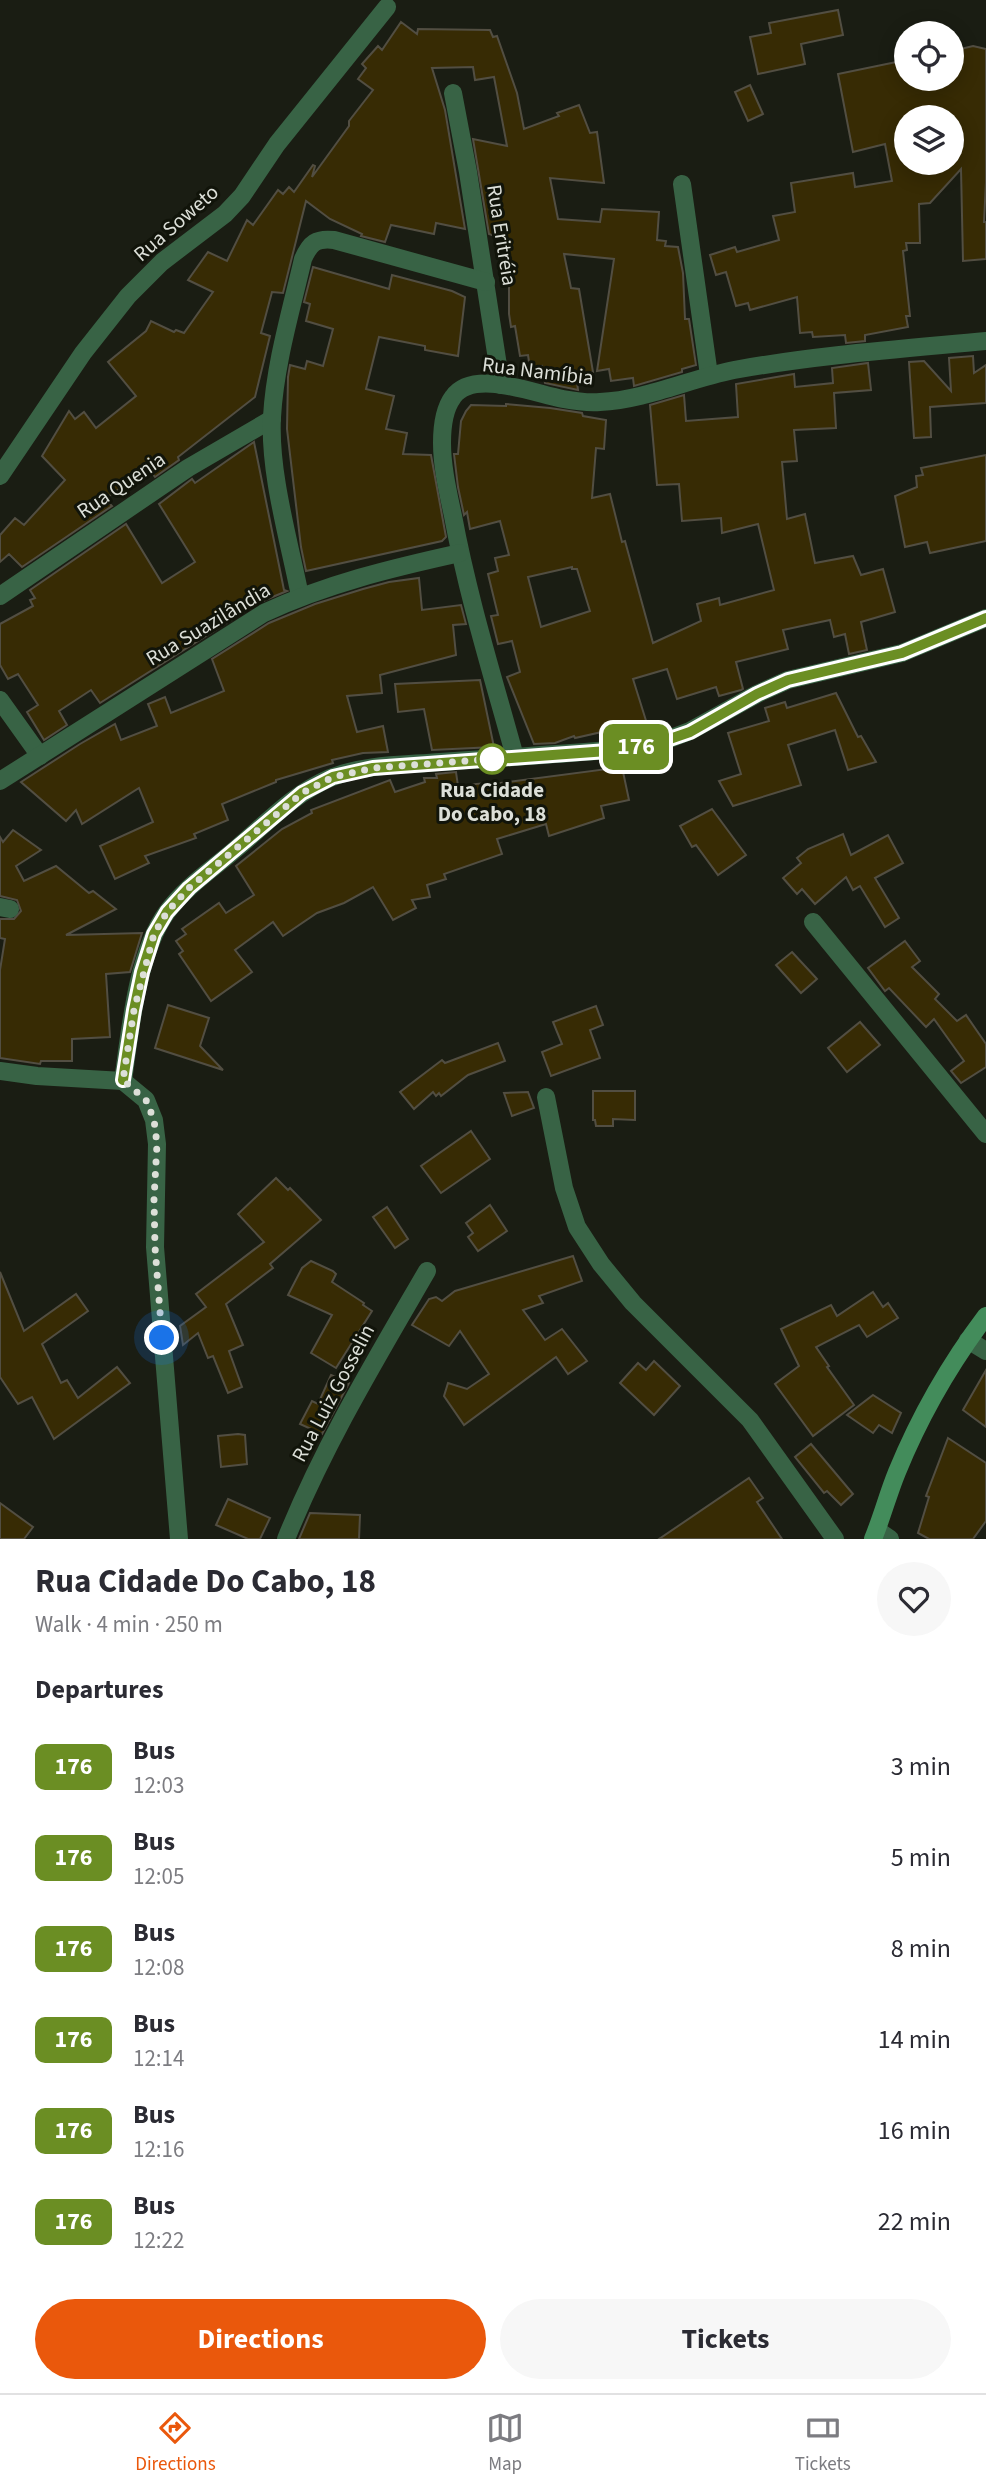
<!DOCTYPE html>
<meta charset="utf-8">
<style>
:root{--surface:#fff;--page:#f7f7f7;--text:#2b2b33;--muted:#7c7c81;--line:#e1e1e2;--accent:#ea580c}
body{margin:0;font-family:"Source Sans 3",sans-serif;background:var(--page);color:var(--text);height:100vh;display:flex;flex-direction:column;font-size:26px;white-space:nowrap}
*{box-sizing:border-box;margin:0}
p{font-size:23px;color:var(--muted)}
.icon{flex:none;width:38px;height:38px;fill:none;stroke:currentColor;stroke-width:2;stroke-linecap:round;stroke-linejoin:round}
.map{position:relative;height:1539px;overflow:hidden}
.panel{display:flex;flex-direction:column;background:var(--surface);flex:1}
.panel>*{flex:none}
.badge{padding:0 14px;border-radius:10px;font-size:24px;line-height:46px}
.tools{position:absolute;left:894px;top:21px;display:grid;gap:14px}
.tools a{display:grid;place-items:center;width:70px;height:70px;border-radius:50%;background:var(--surface);box-shadow:0 4px 18px #0003;font-size:35px}
.you{position:absolute;width:35px;height:35px;margin:-18px;border:5px solid #fff;border-radius:50%;background:#1a73e8;box-shadow:0 0 0 10px #1a73e833}
.map>.badge{position:absolute;translate:-50% -50%;box-shadow:0 0 0 4px #fff}
h2{padding:0 35px;font-size:26px;line-height:63px}
.round{display:grid;place-items:center;flex:none;width:74px;height:74px;border-radius:37px;background:var(--page)}
.head{display:flex;align-items:center;justify-content:space-between;height:119px;padding:0 35px}
h1{font-size:33px;font-weight:700;line-height:52px}
.action{display:flex;gap:14px;margin-top:auto;padding:14px 35px}
.action a{flex:1;height:80px;border-radius:42px;background:var(--accent);color:#fff;font-size:28px;font-weight:700;line-height:80px;text-align:center}
.action a+a{background:var(--page);color:var(--text)}
ul{padding:0;list-style:none}
li{display:flex;align-items:center;gap:21px;height:91px;padding:0 35px}
li div{flex:1}
li b{display:block;font-size:26px}
li em{font-style:normal}
li .badge{min-width:77px;font-weight:700;text-align:center}
.tab-bar{display:flex;justify-content:space-around;align-items:center;height:98px;border-top:2px solid var(--line);background:var(--surface);font-size:19px;color:var(--muted)}
.tab-bar a{display:grid;justify-items:center;gap:4px}
.tab-bar .selected{color:var(--accent)}
.map>svg:first-child{display:block}
.building{fill:#372b04;stroke:#524e42;stroke-width:2;fill-rule:evenodd}
.lines{fill:none;stroke-linecap:round;stroke-linejoin:round}
.minor{stroke:#386345;stroke-width:18}
.tertiary{stroke:#386345;stroke-width:18}
.secondary{stroke:#438c5b;stroke-width:18}
.line-casing{stroke:#fff;stroke-width:16}
.line{stroke:#6b8e23;stroke-width:10}
.walk{stroke:#dcdfd8;stroke-width:7;stroke-dasharray:0 12.6}
.stop-dot{fill:#fff;stroke:#6b8e23;stroke-width:3.5}
.labels{text-anchor:middle;stroke-width:6;stroke-linejoin:round;paint-order:stroke}
.street-label{font-size:21px;fill:#dcdfd8;stroke:#11140a}
.stop-label{font-size:21px;font-weight:bold;fill:#dcdfd8;stroke:#11140a}
</style>
<div class="map">
<svg width="986" height="1539" viewBox="0 0 986 1539">
<rect width="100%" height="100%" fill="#1a1d13"/>
<!-- building -->
<g class="building">
<path d="M838,10L843,35L801,44L805,64L758,74L750,37L771,33L769,23Z"/>
<path d="M401,22L417,34L418,29L490,30L493,37L497,36L517,93L524,129L559,116L557,113L579,105L590,133L597,132L604,183L550,178L558,219L600,222L602,209L659,212L657,240L666,241L665,246L678,247L683,273L685,319H689L696,365L682,369V372L634,386L633,378L611,381L609,369L597,371L614,259L564,254L571,288L579,289L593,372L576,375L578,390L545,383L542,366L530,368L528,355L520,356L515,326L511,327L509,314V274L504,273L510,241L489,234L473,139L507,146L494,77L475,80L473,67L432,68L445,110L465,229L436,223L434,234L391,225L385,242L361,236L362,234L330,219L306,201L283,293L272,292L261,333L270,336L255,397L178,457L179,460L155,477L148,468L105,499L112,506L22,567L9,554L0,562V535L15,518L24,525L65,480L42,456L69,411L75,419L84,412L96,428L136,396L108,362L146,331L151,321L174,332L176,330L184,333L213,292L188,280L208,252L227,261L247,220L253,225L278,190L283,194L289,187L294,192L313,165L315,166L312,177L349,126V121L373,90L358,79L366,68L362,64L378,46L382,50Z"/>
<path d="M973,46L986,49V182L984,222H986V259L963,261L961,169L930,203L919,204L920,243H906L907,250L903,251L910,316H906L908,327L865,335V341L846,343L845,335L813,337L812,332L800,333L797,297L750,310L748,303L736,306L726,272L716,275L710,255L735,247L737,252L779,240L773,216L795,212L791,183L853,173L855,187L892,181L885,144L853,152L838,74L906,60V79H952V51ZM906,117H952V163H906Z"/>
<path d="M750,85L763,114L748,121L735,92Z"/>
<path d="M313,267L389,289L392,275L452,291L465,297L458,356L425,350V346L379,337L366,389L394,396L386,429L407,433L403,454L431,455L446,537L442,541L306,571L301,547L287,429L288,377L290,365L305,369L307,361L323,366L333,329L306,321L310,304L304,302Z"/>
<path d="M973,356L974,373L986,365V403L930,407L931,437L914,438L909,362L924,361L951,391L949,358Z"/>
<path d="M868,363L871,390L834,393L836,428L794,430L797,461L782,462L787,519L805,514L815,563L853,556L861,575L883,569L895,612L861,622L867,650L849,654L845,634L834,637L830,620L783,630L788,649L736,662L743,689L741,690L719,696L716,687L677,699L667,669L633,679L648,727L626,733V730L616,732L615,729L575,738L574,736L555,743L534,744L507,677L520,672L512,641L498,644L491,616L498,615L488,574L498,571L495,558L509,555L500,521L470,529L467,512L464,515L458,487L454,454H458L461,421L466,411L471,405L506,406V404L550,408L582,413L583,416L606,420L604,449L596,448L592,498L610,494L622,542L625,541L653,643L701,621L697,604L719,598L720,605L774,590L758,524L722,533L721,518L682,521L679,484L657,485L650,405L684,395L686,421L738,417L736,384L794,374L795,387L833,383L832,368ZM572,567V569H577L590,611L541,627L528,577Z"/>
<path d="M254,442L284,590L287,591L258,603L100,703L91,690L59,711L67,725L44,740L27,712L38,705L18,674L8,679L0,665V624L33,606L30,600L35,598L30,590L126,524L162,583L195,562L159,504L192,479L195,483Z"/>
<path d="M986,455V541L930,553L927,542L905,547L895,496L917,487L916,476L923,475L921,468Z"/>
<path d="M419,578L422,610L461,605L466,624L453,625L456,655L380,675L382,693L347,696L357,732L383,726L388,752L363,753L332,760L333,763L276,780V782L222,804L228,820L194,834L196,838L145,856L149,863L115,879L100,846L153,822L139,788L82,824L76,810L66,821L21,782L80,744L115,724L121,740L157,726L148,704L165,697L171,713L224,691L212,659L269,623L315,604L363,589L389,582Z"/>
<path d="M480,680L494,747L432,750L424,709L398,712L395,684Z"/>
<path d="M836,693L858,737L861,736L876,762L848,770L835,730L788,745L801,785L733,806L719,781L741,774L728,733L769,721L765,708L785,702L787,708Z"/>
<path d="M622,767L629,800L601,806L604,818L549,836L546,824L497,839L502,854L444,874L446,879L427,885L430,897L412,900L416,908L393,920L373,887L344,903L317,913L283,936L273,922L235,950L252,972L211,1001L179,954L183,951L176,941L186,934L182,929L219,903L226,913L254,895L236,866L282,829L312,813L311,810L390,780L395,792L425,782L424,778H437L436,774L456,772L458,786L485,783V785Z"/>
<path d="M712,809L746,855L718,875L696,845L692,847L680,826Z"/>
<path d="M13,830L41,850L16,866L24,881L56,866L89,893L93,891L116,909L66,935L142,933L130,972L106,974L110,1037L72,1039V1061H41L40,1064L0,1058V970L5,939L0,938V919H14L21,911L17,900L0,896V837L3,842Z"/>
<path d="M843,834L851,855L888,835L903,863L875,878L899,918L885,927L860,886L853,890L846,877L815,904L802,889L797,894L783,878L801,863L797,858L808,849Z"/>
<path d="M905,941L920,961L912,967L939,994L935,999L957,1021L966,1015L986,1044V1067L961,1083L951,1071L964,1061L934,1019L926,1027L889,988L885,991L868,968Z"/>
<path d="M792,952L817,979L801,993L776,965Z"/>
<path d="M168,1005L209,1018L200,1046L223,1070L155,1048Z"/>
<path d="M596,1006L603,1025L590,1030L600,1058L551,1076L542,1052L562,1044L553,1022Z"/>
<path d="M860,1022L880,1045L847,1072L828,1048Z"/>
<path d="M498,1043L505,1061L468,1075L441,1096L439,1093L436,1096L433,1092L414,1109L400,1092L442,1060L445,1063Z"/>
<path d="M593,1091H635V1120L613,1119V1126H596L595,1120H593Z"/>
<path d="M528,1092L534,1108L512,1116L504,1093Z"/>
<path d="M471,1131L490,1159L441,1193L421,1166Z"/>
<path d="M276,1178L288,1190L290,1188L321,1220L270,1264L273,1268L226,1304L243,1345L229,1351L242,1387L228,1393L213,1356L208,1358L198,1333L183,1345L180,1326L206,1307L196,1294L264,1242L238,1214Z"/>
<path d="M490,1205L507,1231L478,1251L468,1237L473,1233L466,1223Z"/>
<path d="M387,1207L408,1239L395,1248L373,1217Z"/>
<path d="M573,1256L582,1281L539,1296L543,1303L523,1310L545,1340L562,1329L587,1361L568,1374L556,1357L464,1425L444,1396L448,1383L467,1389L489,1374L460,1331L449,1346L412,1325L429,1299L436,1297L442,1301L455,1291Z"/>
<path d="M311,1261L333,1271L336,1274L332,1282L364,1303L363,1305L372,1311L336,1368L311,1353L332,1315L288,1295L302,1268Z"/>
<path d="M0,1272L24,1331L76,1294L88,1311L42,1344L61,1383L67,1380L78,1398L117,1367L130,1383L54,1439L32,1397L18,1404L0,1377Z"/>
<path d="M873,1292L883,1307L888,1303L898,1318L867,1337L859,1325L816,1347L829,1366L827,1367L854,1405L813,1436L775,1384L799,1366L781,1329L831,1305L837,1316Z"/>
<path d="M654,1361L680,1386L654,1415L620,1383L638,1363L646,1370Z"/>
<path d="M986,1370V1427L963,1410Z"/>
<path d="M331,1375L349,1383L322,1434L300,1424L312,1401L318,1404Z"/>
<path d="M873,1395L901,1413L892,1433L879,1425L873,1433L847,1415Z"/>
<path d="M238,1434L245,1435L247,1464L221,1467L218,1436Z"/>
<path d="M948,1438L986,1463V1521L973,1539H929L918,1533L929,1497L926,1496Z"/>
<path d="M811,1444L853,1494L841,1505L827,1491L824,1493L795,1457Z"/>
<path d="M749,1478L763,1498L757,1502L782,1539H659Z"/>
<path d="M228,1499L270,1518L260,1539H248L216,1525Z"/>
<path d="M0,1503L33,1527L24,1539H0Z"/>
<path d="M310,1513L360,1515L359,1539H299Z"/>
</g>
<g class="lines">
<!-- minor -->
<g class="minor">
<path d="M453,93L468,172L501,385"/>
<path d="M682,184L709,375"/>
<path d="M0,476L83,353L128,296L162,262L225,214L242,196L277,144L387,7"/>
<path d="M0,596L188,468L272,419"/>
<path d="M300,596C289,540 269,473 272,417C275,364 291,311 303,259C310,243 316,238 334,240L486,282"/>
<path d="M0,700L40,756"/>
<path d="M515,757C493,677 468,597 453,516C448,492 442,467 442,443C442,428 444,409 453,397C473,368 535,394 563,399C574,401 588,403 600,402C645,400 689,379 734,370C817,355 901,349 986,341"/>
<path d="M0,781L264,613C326,584 392,568 460,553"/>
<path d="M0,907L10,909"/>
<path d="M813,922L986,1134"/>
<path d="M123,1081L146,1100L154,1120L157,1144L155,1247L179,1539"/>
<path d="M546,1097L564,1188L577,1227L601,1264L633,1303L750,1420L835,1539"/>
<path d="M968,1340L986,1351"/>
<path d="M877,1530L890,1539"/>
<path d="M286,1539C324,1445 376,1359 427,1271"/>
</g>
<!-- tertiary -->
<path class="tertiary" d="M0,1071L37,1076L123,1081C130,1031 137,953 167,912C185,887 214,868 237,848C268,822 293,794 330,778C364,764 405,765 440,762C501,758 561,754 621,749L661,742L690,731L757,694L788,680L902,653L986,618"/>
<!-- secondary -->
<path class="secondary" d="M873,1539C882,1517 888,1494 897,1472C920,1416 949,1365 986,1316"/>
</g>
<g class="lines">
<defs>
<path id="line" d="M123,1080L134,1010L142,972L154,934L167,912L189,888L302,793L333,777L373,768L621,750L661,742L690,732L757,694L788,680L902,653L986,618"/>
</defs>
<!-- line casing -->
<use href="#line" class="line-casing"/>
<!-- line -->
<use href="#line" class="line"/>
<!-- walk -->
<path class="walk" d="M162,1338L155,1247L154,1199L157,1144L154,1120L146,1100L123,1080L134,1010L154,934L167,912L189,888L302,793L333,777L373,768L492,759"/>
</g>
<!-- markers -->
<circle class="stop-dot" cx="492" cy="759" r="14"/>
<g class="labels">
<!-- street labels -->
<g class="street-label">
<text transform="translate(176 223) rotate(-41)" y="7">Rua Soweto</text>
<text transform="translate(502 235) rotate(81)" y="7">Rua Eritréia</text>
<text transform="translate(538 371) rotate(7)" y="7">Rua Namíbia</text>
<text transform="translate(121 485) rotate(-34)" y="7">Rua Quenia</text>
<text transform="translate(208 624) rotate(-31)" y="7">Rua Suazilândia</text>
<text transform="translate(333 1393) rotate(-62)" y="7">Rua Luiz Gosselin</text>
</g>
<!-- stop labels -->
<g class="stop-label">
<text x="492" y="797">Rua Cidade<tspan x="492" dy="24">Do Cabo, 18</tspan></text>
</g>
</g>
</svg>
<div class="tools">
<a><svg class="icon" aria-label="locate" viewBox="0 0 24 24"><circle cx="12" cy="12" r="6"/><path d="M12 2v4M12 18v4M2 12h4M18 12h4"/></svg></a>
<a><svg class="icon" aria-label="layers" viewBox="0 0 24 24"><path d="M12 4l9 5-9 5-9-5zM3 14l9 5 9-5"/></svg></a>
</div>
<div class="you" style="left:162px;top:1338px"></div>
<b class="badge" style="left:636px;top:747px;background:#6b8e23;color:#fff">176</b>
</div>
<section class="panel">
<div class="head"><div><h1>Rua Cidade Do Cabo, 18</h1><p>Walk · 4 min · 250 m</p></div><a class="round"><svg class="icon" aria-label="heart" viewBox="0 0 24 24"><path d="M12 20l-8-8c-3-5 5-10 8-4 3-6 11-1 8 4z"/></svg></a></div>
<h2>Departures</h2>
<ul>
<li><span class="badge" style="background:#6b8e23;color:#fff">176</span><div><b>Bus</b><p>12:03</p></div><em>3 min</em></li>
<li><span class="badge" style="background:#6b8e23;color:#fff">176</span><div><b>Bus</b><p>12:05</p></div><em>5 min</em></li>
<li><span class="badge" style="background:#6b8e23;color:#fff">176</span><div><b>Bus</b><p>12:08</p></div><em>8 min</em></li>
<li><span class="badge" style="background:#6b8e23;color:#fff">176</span><div><b>Bus</b><p>12:14</p></div><em>14 min</em></li>
<li><span class="badge" style="background:#6b8e23;color:#fff">176</span><div><b>Bus</b><p>12:16</p></div><em>16 min</em></li>
<li><span class="badge" style="background:#6b8e23;color:#fff">176</span><div><b>Bus</b><p>12:22</p></div><em>22 min</em></li>
</ul>
<div class="action"><a>Directions</a><a>Tickets</a></div>
</section>
<nav class="tab-bar">
<a class="selected"><svg class="icon" aria-label="directions" viewBox="0 0 24 24"><path d="M12 3l9 9-9 9-9-9zM9 14v-3h6M13 9l2 2-2 2"/></svg>Directions</a>
<a><svg class="icon" aria-label="map" viewBox="0 0 24 24"><path d="M3 6l6-2 6 2 6-2v14l-6 2-6-2-6 2zM9 4v14M15 6v14"/></svg>Map</a>
<a><svg class="icon" aria-label="tickets" viewBox="0 0 24 24"><path d="M3 7h18v10H3zM15 7v10"/></svg>Tickets</a>
</nav>
